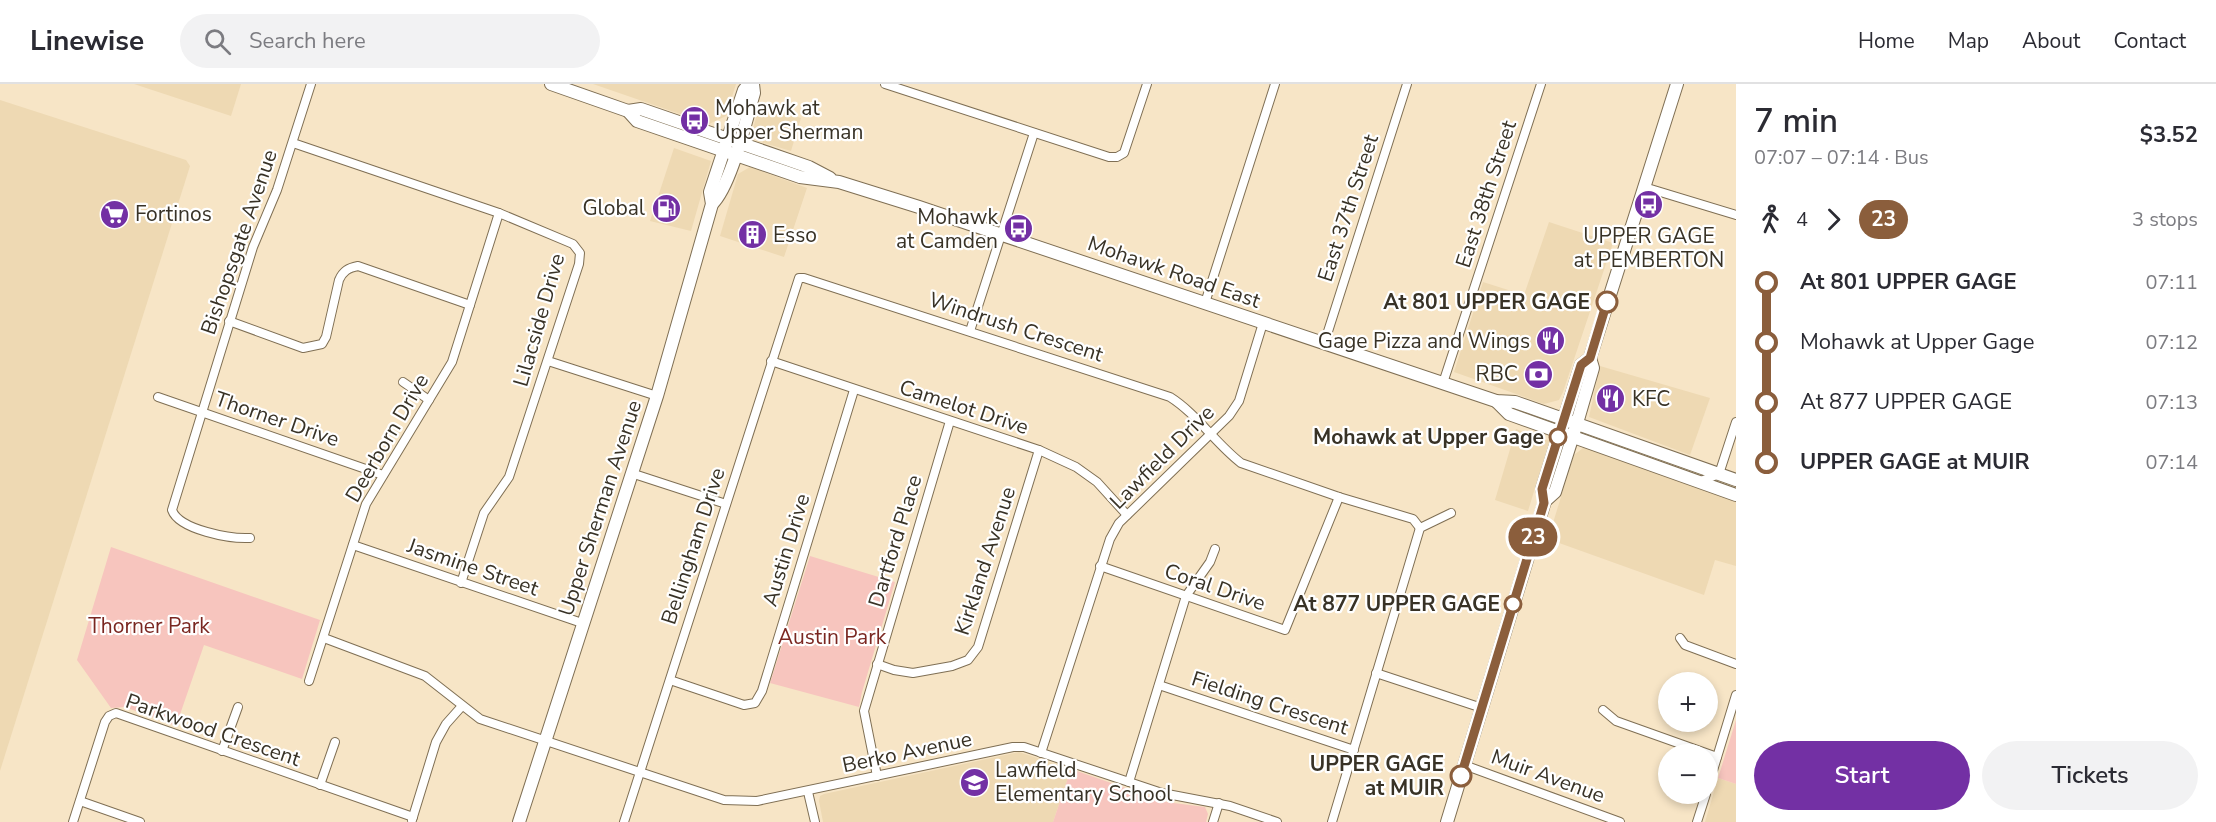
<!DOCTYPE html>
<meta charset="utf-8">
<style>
:root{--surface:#fff;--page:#f2f2f3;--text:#2b2b33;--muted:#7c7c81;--line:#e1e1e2;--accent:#7330a4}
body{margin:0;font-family:"Nunito Sans",sans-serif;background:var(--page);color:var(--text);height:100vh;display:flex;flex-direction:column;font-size:22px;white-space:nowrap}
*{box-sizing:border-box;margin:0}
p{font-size:20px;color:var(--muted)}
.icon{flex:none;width:33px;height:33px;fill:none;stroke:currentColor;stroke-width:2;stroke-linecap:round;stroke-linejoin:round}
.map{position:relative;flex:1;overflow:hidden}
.side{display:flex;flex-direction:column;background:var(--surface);width:480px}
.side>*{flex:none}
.badge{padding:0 12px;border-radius:20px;font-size:21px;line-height:39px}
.controls{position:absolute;left:1658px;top:588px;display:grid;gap:12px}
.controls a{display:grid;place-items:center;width:60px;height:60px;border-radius:50%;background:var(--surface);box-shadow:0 3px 9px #0003;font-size:30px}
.map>.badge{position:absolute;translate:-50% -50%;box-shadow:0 0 0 3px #fff}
.legs{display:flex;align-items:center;gap:9px;height:66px;padding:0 18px;font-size:20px}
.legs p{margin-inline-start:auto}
.headline{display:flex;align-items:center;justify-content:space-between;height:102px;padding:0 18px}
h1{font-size:33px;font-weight:600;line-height:45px}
.button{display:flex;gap:12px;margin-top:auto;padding:12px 18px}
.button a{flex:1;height:69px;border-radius:36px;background:var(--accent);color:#fff;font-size:24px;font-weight:600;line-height:69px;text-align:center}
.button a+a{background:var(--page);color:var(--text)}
ul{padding:0 18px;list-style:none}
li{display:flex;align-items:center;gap:21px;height:60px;font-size:22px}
li i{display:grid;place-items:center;width:9px;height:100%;margin:0 8px;background:currentColor}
li i::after{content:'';width:15px;height:15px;margin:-8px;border:4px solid;border-radius:50%;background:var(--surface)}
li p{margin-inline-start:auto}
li:first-child i{background:linear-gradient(#0000 50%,currentColor 0)}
li:last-child i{background:linear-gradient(currentColor 50%,#0000 0)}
header{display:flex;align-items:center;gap:36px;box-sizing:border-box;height:84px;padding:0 30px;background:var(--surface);border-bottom:2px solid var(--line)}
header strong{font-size:28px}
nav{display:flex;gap:33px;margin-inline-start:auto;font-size:21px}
.search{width:420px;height:54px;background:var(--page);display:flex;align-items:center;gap:15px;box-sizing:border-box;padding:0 21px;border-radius:33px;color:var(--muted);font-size:22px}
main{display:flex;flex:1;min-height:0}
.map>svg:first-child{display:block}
.built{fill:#eed9b3}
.green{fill:#f7c5be}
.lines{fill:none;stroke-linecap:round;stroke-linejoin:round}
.street-casing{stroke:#7f6f54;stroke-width:10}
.secondary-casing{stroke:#7f6f54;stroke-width:14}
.street{stroke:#fff;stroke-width:8}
.secondary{stroke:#fff;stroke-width:12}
.line-1-casing{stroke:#fff;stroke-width:14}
.line-1{stroke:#8b5e3c;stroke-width:9}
.stop-1-dot{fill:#fff;stroke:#8b5e3c;stroke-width:3}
.labels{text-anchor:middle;stroke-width:4.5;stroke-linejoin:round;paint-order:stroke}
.poi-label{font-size:21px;fill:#383226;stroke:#fff;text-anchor:start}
.street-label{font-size:21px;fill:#383226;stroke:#fff}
.stop-label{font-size:21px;font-weight:bold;fill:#383226;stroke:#fff;text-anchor:end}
.park-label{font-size:21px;fill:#7a2721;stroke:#fff}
</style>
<header>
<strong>Linewise</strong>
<div class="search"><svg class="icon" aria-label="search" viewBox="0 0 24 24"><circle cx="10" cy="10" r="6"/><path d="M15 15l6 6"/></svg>Search here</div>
<nav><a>Home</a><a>Map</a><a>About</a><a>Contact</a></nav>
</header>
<main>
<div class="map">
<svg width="1736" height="738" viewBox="0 0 1736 738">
<rect width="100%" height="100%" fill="#f7e5c6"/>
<!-- built -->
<g class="built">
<path d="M134,0H241L231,32Z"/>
<path d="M593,0H736L726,32L709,40Z"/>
<path d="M0,16L186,76L190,82L0,687Z"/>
<path d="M760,20L801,34L791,67L757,57L753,52L752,48Z"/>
<path d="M674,64L711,77L691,147L650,137Z"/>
<path d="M750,83L807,104L784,173L720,152L738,90Z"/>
<path d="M1549,138L1613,159L1563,308L1559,316L1544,320L1454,288L1483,198L1524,211Z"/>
<path d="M1600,282L1710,314L1690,371L1589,333Z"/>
<path d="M1516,345L1546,356L1550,355L1528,427L1495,416Z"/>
<path d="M1587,361L1736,417V482L1715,476L1704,511L1548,455L1574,371Z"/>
<path d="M1019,668L1071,685L1053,738H823L819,717L820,712L824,710Z"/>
<path d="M1718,694L1736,700V738H1705Z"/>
</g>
<!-- green -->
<g class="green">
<path d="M111,463L320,536L302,595L204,561L176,642L125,623L111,624L77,576Z"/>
<path d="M810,472L895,498L862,608L859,623L770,599Z"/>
<path d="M1736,636V700L1718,694Z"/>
<path d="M1071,685L1166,718L1205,723L1208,730L1206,738H1053Z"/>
</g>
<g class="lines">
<defs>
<g id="street">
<path d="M885,0L1109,73H1117L1124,69L1147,0"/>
<path d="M293,59L499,129L573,160L580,169L579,180L509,393L484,429L461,499"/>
<path d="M1644,103L1736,131"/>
<path d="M1205,219L1275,0"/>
<path d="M229,237L303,264L322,260L326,253L339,196C343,187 348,184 358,182L470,221"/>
<path d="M970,247L1034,49"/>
<path d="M1324,260L1407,0"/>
<path d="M548,277L657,312"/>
<path d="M771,277L1039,366L1076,383L1097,398L1127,431"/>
<path d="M403,298L429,316"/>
<path d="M1443,299L1541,0"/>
<path d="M158,313L383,391"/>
<path d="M631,389L726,420"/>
<path d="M1701,397L1719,390L1736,338"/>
<path d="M250,454C231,455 179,446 172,426L253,163L277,106L311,0"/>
<path d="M353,461L582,539"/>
<path d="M1100,482L1285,546L1339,413"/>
<path d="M324,554L425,592L480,635L724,716L757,717L1013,663H1024L1162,709L1230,722L1277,738"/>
<path d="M1680,554L1685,561L1736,580"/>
<path d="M877,580L894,586L913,589L952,582L968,576L978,563L1039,366"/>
<path d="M1376,589L1482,624"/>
<path d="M670,596L744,621L755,619L762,607L854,306"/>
<path d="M309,597L366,420L452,278L499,129"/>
<path d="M1159,601L1354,666"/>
<path d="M1603,626L1616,637L1717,673"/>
<path d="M222,667L238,623"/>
<path d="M1041,669L1110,455L1119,439L1229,332L1239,317L1263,239"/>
<path d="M1464,681L1620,738"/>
<path d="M877,692L864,627L950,337"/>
<path d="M1129,698L1186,512L1210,478L1215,465"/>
<path d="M320,701L335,658"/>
<path d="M1707,706L1736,611"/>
<path d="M808,708L815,738"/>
<path d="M80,717L140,738"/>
<path d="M412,736L436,658L446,640L462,622"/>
<path d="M73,738L105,638L109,632L116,629L413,733"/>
<path d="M624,738L799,194H804L1170,313C1197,330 1215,359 1241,379L1339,413L1413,435L1420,444"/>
<path d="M1213,738L1219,719"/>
<path d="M1332,738L1420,444L1451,429"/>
<path d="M1697,738L1706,710"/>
</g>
<g id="secondary">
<path d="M551,0L628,27L637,37L800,93L839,98L919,123L1496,317L1515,318L1736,396"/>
<path d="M628,27L641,25L809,83L830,94"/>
<path d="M712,120C731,102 746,36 754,9L753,0"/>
<path d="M1496,317L1509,330L1736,411"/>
<path d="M1545,417L1555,408L1577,339L1593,284L1590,274"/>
<path d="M519,738L657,312L712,120L710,108L744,6L749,0"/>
<path d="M1447,738L1545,417L1542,405L1581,281L1590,274L1677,0"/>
</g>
</defs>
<!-- street casing -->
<use href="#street" class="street-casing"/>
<!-- secondary casing -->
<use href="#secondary" class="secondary-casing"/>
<!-- street -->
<use href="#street" class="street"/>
<!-- secondary -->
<use href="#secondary" class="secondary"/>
</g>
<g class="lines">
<defs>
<path id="line-1" d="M1461,692L1544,419L1542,405L1581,281L1590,274L1607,218"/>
</defs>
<!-- line-1 casing -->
<use href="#line-1" class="line-1-casing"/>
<!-- line-1 -->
<use href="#line-1" class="line-1"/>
</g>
<!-- icons -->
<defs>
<symbol id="bus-disc" viewBox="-11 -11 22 22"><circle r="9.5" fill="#7330a4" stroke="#fff"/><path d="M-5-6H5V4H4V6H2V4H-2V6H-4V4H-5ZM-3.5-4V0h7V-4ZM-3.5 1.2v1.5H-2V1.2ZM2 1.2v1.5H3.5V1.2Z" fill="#fff"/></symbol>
<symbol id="fuel-disc" viewBox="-11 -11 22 22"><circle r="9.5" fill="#7330a4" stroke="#fff"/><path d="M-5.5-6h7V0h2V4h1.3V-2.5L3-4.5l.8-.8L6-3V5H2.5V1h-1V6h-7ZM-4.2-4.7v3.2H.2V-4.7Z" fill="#fff"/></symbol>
<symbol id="supermarket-disc" viewBox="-11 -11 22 22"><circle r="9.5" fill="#7330a4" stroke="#fff"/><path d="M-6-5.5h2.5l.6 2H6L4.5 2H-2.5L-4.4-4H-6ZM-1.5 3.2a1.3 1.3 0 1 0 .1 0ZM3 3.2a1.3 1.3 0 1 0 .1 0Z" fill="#fff"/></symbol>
<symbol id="building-disc" viewBox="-11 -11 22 22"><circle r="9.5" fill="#7330a4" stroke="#fff"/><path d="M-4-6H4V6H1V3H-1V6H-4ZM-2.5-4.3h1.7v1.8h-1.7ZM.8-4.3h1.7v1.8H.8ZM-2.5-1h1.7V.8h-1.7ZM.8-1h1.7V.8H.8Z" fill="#fff"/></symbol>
<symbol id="restaurant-disc" viewBox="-11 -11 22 22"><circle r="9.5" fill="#7330a4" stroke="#fff"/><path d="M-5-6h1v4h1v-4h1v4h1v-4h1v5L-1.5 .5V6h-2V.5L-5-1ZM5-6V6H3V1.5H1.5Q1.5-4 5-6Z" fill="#fff"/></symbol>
<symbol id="bank-disc" viewBox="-11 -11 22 22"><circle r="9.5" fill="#7330a4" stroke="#fff"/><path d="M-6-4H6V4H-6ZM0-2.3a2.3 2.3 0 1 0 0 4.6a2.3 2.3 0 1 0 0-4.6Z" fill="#fff"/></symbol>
<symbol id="school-disc" viewBox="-11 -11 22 22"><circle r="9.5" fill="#7330a4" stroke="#fff"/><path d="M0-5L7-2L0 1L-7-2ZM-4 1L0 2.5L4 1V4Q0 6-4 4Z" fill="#fff"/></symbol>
</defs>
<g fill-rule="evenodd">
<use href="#bus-disc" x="678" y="20" width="33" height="33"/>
<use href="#bus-disc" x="1632" y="104" width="33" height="33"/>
<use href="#fuel-disc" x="650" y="108" width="33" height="33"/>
<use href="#supermarket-disc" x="98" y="114" width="33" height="33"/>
<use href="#bus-disc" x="1002" y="128" width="33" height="33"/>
<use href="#building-disc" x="736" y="134" width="33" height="33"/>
<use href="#restaurant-disc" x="1534" y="240" width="33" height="33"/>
<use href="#bank-disc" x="1522" y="274" width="33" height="33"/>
<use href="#restaurant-disc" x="1594" y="298" width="33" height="33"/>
<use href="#school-disc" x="958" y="682" width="33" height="33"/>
</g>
<!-- markers -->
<g class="stop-1-dot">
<circle cx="1607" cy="218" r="10"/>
<circle cx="1558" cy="353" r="8"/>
<circle cx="1513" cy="520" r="8"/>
<circle cx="1461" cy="692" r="10"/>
</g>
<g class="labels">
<!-- poi labels -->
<g class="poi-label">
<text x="715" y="31">Mohawk at<tspan x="715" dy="24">Upper Sherman</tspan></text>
<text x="645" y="131" text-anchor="end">Global</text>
<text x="135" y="137">Fortinos</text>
<text x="998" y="140" text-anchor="end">Mohawk<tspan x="998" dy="24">at Camden</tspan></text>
<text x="773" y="158">Esso</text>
<text x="1649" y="159" text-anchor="middle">UPPER GAGE<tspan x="1649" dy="24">at PEMBERTON</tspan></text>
<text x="1530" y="264" text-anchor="end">Gage Pizza and Wings</text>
<text x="1518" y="297" text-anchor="end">RBC</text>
<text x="1632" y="322">KFC</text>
<text x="995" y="693">Lawfield<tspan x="995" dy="24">Elementary School</tspan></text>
</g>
<!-- street labels -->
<g class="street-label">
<text transform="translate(1486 110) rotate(-72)" y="7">East 38th Street</text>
<text transform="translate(1348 124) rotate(-72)" y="7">East 37th Street</text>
<text transform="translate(239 158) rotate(-71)" y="7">Bishopsgate Avenue</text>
<text transform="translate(1174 188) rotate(19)" y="7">Mohawk Road East</text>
<text transform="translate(539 236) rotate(-74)" y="7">Lilacside Drive</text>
<text transform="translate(1016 243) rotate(18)" y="7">Windrush Crescent</text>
<text transform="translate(964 323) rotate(18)" y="7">Camelot Drive</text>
<text transform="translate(277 335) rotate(19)" y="7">Thorner Drive</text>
<text transform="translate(387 354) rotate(-60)" y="7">Deerborn Drive</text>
<text transform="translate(1162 373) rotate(-45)" y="7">Lawfield Drive</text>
<text transform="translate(600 424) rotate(-72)" y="7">Upper Sherman Avenue</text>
<text transform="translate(895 457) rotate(-73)" y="7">Dartford Place</text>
<text transform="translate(693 462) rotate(-72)" y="7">Bellingham Drive</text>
<text transform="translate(786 466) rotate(-73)" y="7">Austin Drive</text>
<text transform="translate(985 477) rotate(-72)" y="7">Kirkland Avenue</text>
<text transform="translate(473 483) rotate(19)" y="7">Jasmine Street</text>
<text transform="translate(1215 503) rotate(19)" y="7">Coral Drive</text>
<text transform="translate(1270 619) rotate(18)" y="7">Fielding Crescent</text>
<text transform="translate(213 646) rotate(19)" y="7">Parkwood Crescent</text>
<text transform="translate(907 668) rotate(-12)" y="7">Berko Avenue</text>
<text transform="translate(1548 692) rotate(20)" y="7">Muir Avenue</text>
</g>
<!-- stop labels -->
<g class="stop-label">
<text x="1590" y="225">At 801 UPPER GAGE</text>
<text x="1544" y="360">Mohawk at Upper Gage</text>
<text x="1500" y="527">At 877 UPPER GAGE</text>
<text x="1444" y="687">UPPER GAGE<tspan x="1444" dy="24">at MUIR</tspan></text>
</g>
<!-- park labels -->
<g class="park-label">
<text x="149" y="549">Thorner Park</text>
<text x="832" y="560">Austin Park</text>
</g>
</g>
</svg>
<div class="controls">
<a>+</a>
<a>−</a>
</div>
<b class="badge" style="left:1533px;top:453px;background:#8b5e3c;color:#fff">23</b>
</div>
<section class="side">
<div class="headline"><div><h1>7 min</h1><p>07:07 – 07:14 · Bus</p></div><b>$3.52</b></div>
<div class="legs"><svg class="icon" aria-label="walk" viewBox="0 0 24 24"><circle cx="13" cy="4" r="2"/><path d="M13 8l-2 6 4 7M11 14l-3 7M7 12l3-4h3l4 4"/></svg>4<svg class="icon" aria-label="forward" viewBox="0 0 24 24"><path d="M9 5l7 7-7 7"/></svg><b class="badge" style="background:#8b5e3c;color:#fff">23</b><p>3 stops</p></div>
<ul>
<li><i style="color:#8b5e3c"></i><b>At 801 UPPER GAGE</b><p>07:11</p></li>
<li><i style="color:#8b5e3c"></i><span>Mohawk at Upper Gage</span><p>07:12</p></li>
<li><i style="color:#8b5e3c"></i><span>At 877 UPPER GAGE</span><p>07:13</p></li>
<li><i style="color:#8b5e3c"></i><b>UPPER GAGE at MUIR</b><p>07:14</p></li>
</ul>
<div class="button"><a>Start</a><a>Tickets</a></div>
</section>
</main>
